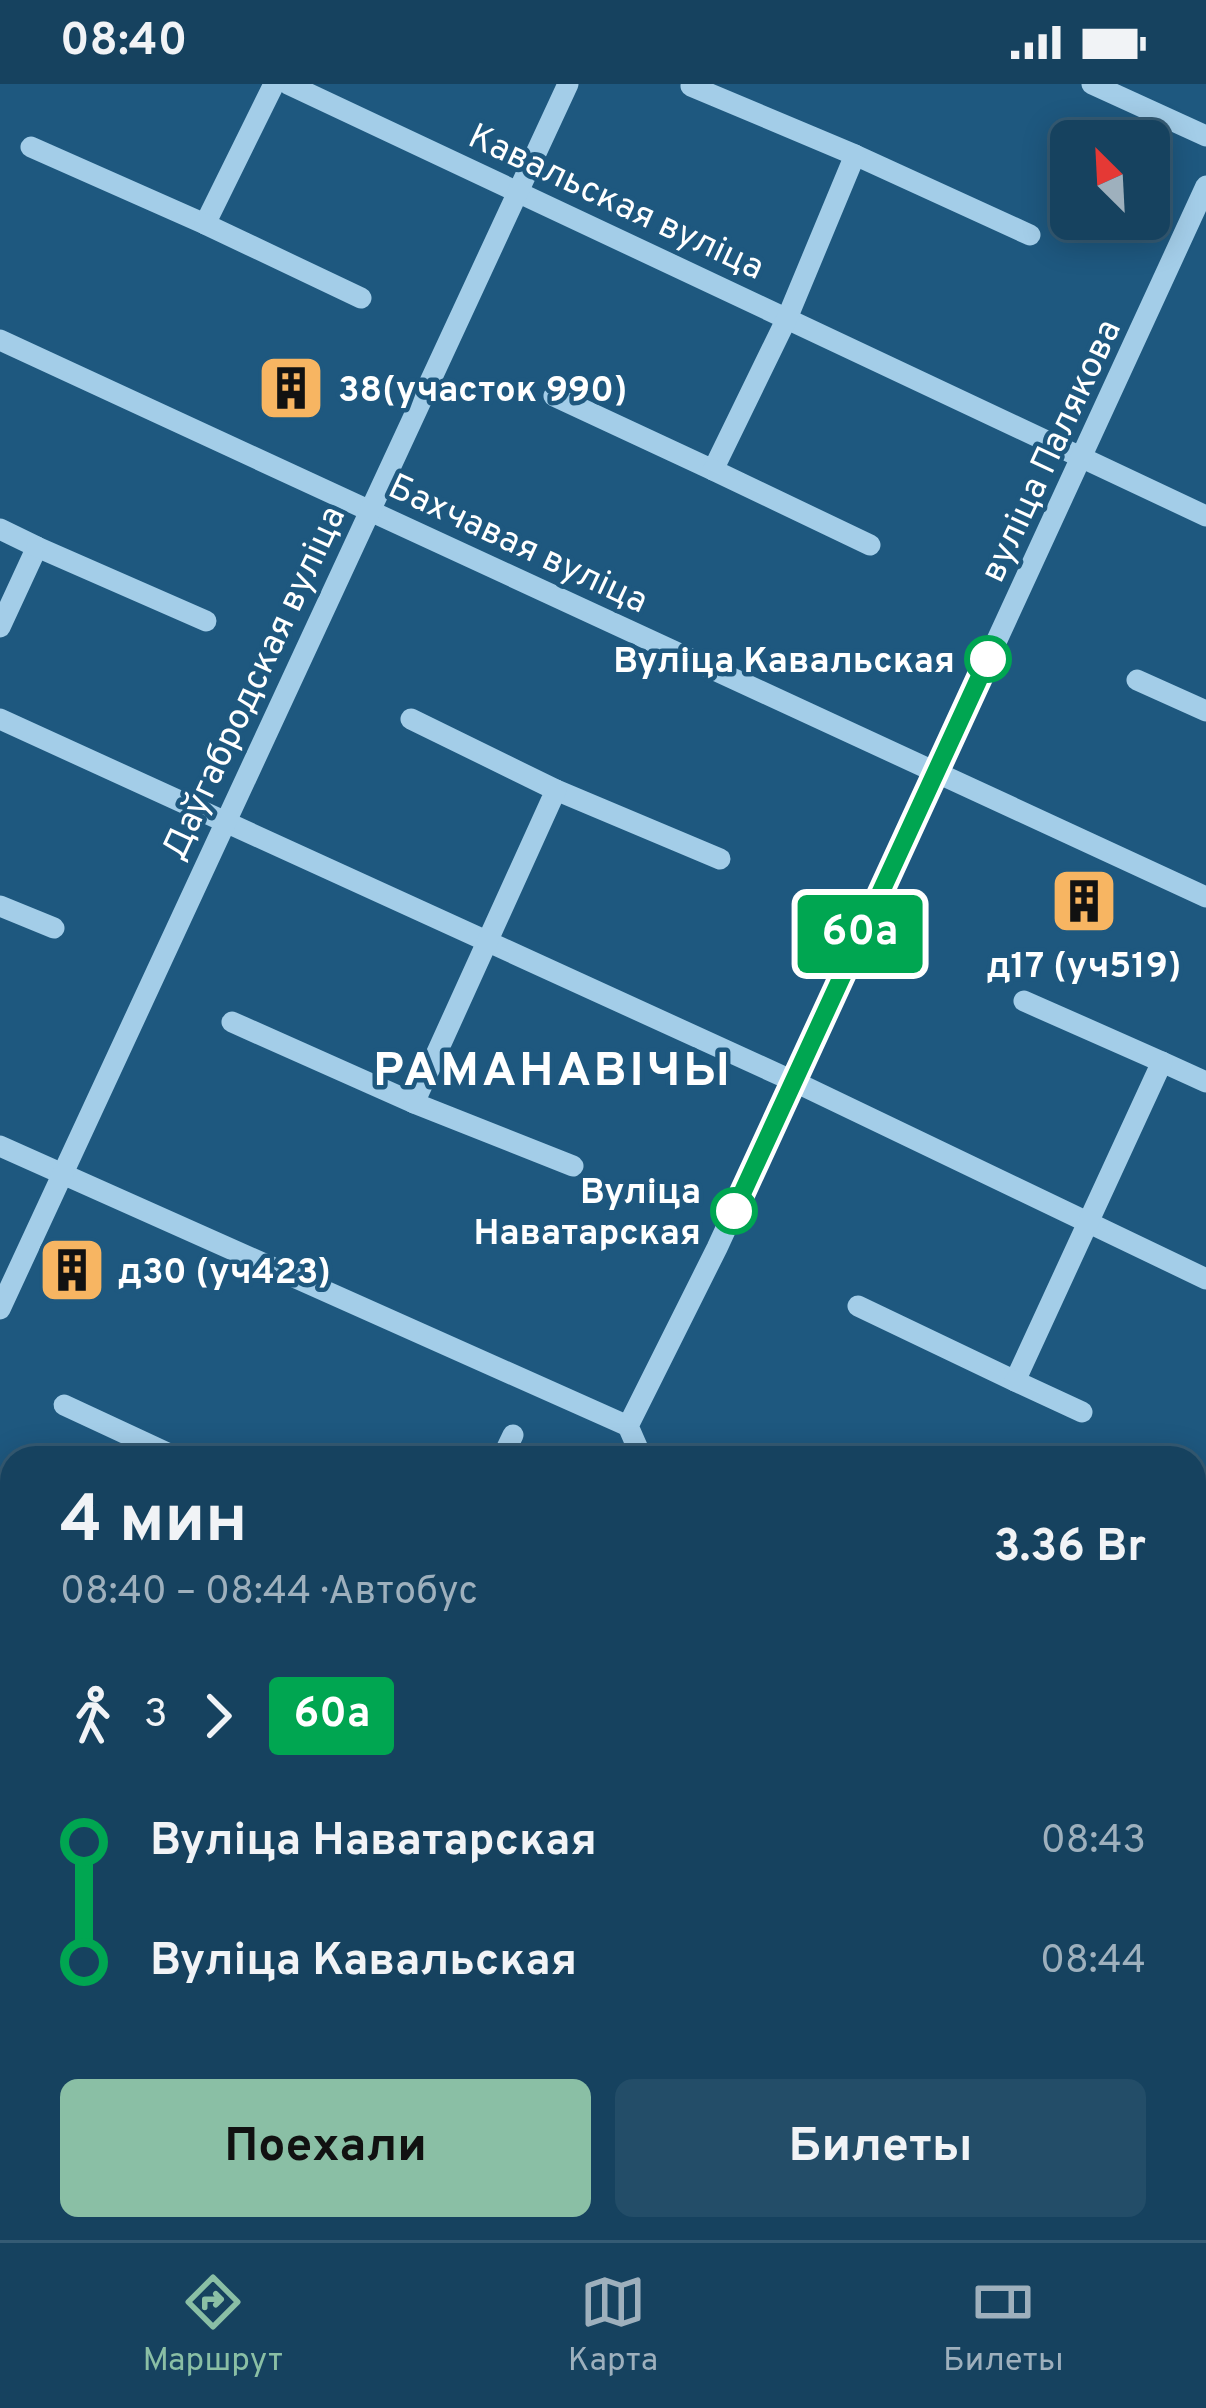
<!DOCTYPE html>
<html lang="ru">
<meta charset="utf-8">
<style>
:root{--surface:#16425f;--page:#234d68;--text:#f1f3f6;--muted:#9eb0bd;--line:#355b74;--accent:#8abfa5}
body{margin:0;font-family:Overpass,sans-serif;background:var(--page);color:var(--text);height:100vh;display:flex;flex-direction:column;font-size:45px;white-space:nowrap}
*{box-sizing:border-box;margin:0}
p{font-size:39px;color:var(--muted)}
.icon{flex:none;width:66px;height:66px;fill:none;stroke:currentColor;stroke-width:2;stroke-linecap:round;stroke-linejoin:round}
.map{position:relative;flex:1;overflow:hidden}
.side{position:absolute;left:0px;top:1362px;width:1206px;height:795px;display:flex;flex-direction:column;background:var(--surface);border-radius:36px 36px 0 0;box-shadow:0 6px 30px #0003,0 0 0 3px var(--line)}
.side>*{flex:none}
.badge{padding:0 24px;border-radius:9px;font-size:42px;line-height:78px}
.needle{width:78px;rotate:336deg}
.tools{position:absolute;left:1050px;top:36px;display:grid;gap:24px}
.tools a{display:grid;place-items:center;width:120px;height:120px;border-radius:18px;background:var(--surface);box-shadow:0 6px 30px #0003,0 0 0 3px var(--line);font-size:60px}
.map>.badge{position:absolute;translate:-50% -50%;box-shadow:0 0 0 6px #fff}
.legs{display:flex;align-items:center;gap:18px;height:132px;padding:0 60px;font-size:39px}
.legs p{margin-inline-start:auto}
.head{display:flex;align-items:center;justify-content:space-between;height:204px;padding:0 60px}
h1{font-size:66px;font-weight:700;line-height:90px}
.button{display:flex;gap:24px;margin-top:auto;padding:24px 60px}
.button a{flex:1;height:138px;border-radius:18px;background:var(--accent);color:#111;font-size:48px;font-weight:700;line-height:138px;text-align:center}
.button a+a{background:var(--page);color:var(--text)}
ul{padding:0 60px;list-style:none}
li{display:flex;align-items:center;gap:42px;height:120px;font-size:45px}
li i{display:grid;place-items:center;width:18px;height:100%;margin:0 15px;background:currentColor}
li i::after{content:'';width:30px;height:30px;margin:-15px;border:9px solid;border-radius:50%;background:var(--surface)}
li p{margin-inline-start:auto}
li:first-child i{background:linear-gradient(#0000 50%,currentColor 0)}
li:last-child i{background:linear-gradient(currentColor 50%,#0000 0)}
.status{display:flex;justify-content:space-between;align-items:center;height:84px;padding:0 60px;background:var(--surface);direction:ltr}
.status svg{height:33px;fill:currentColor}
.menu{display:flex;justify-content:space-around;align-items:center;height:168px;border-top:3px solid var(--line);background:var(--surface);font-size:33px;color:var(--muted)}
.menu a{display:grid;justify-items:center;gap:6px}
.menu .current{color:var(--accent)}
.map>svg:first-child{display:block}
.lines{fill:none;stroke-linecap:round;stroke-linejoin:round}
.minor{stroke:#a3cde8;stroke-width:21}
.line-1-casing{stroke:#fff;stroke-width:27}
.line-1{stroke:#00a651;stroke-width:18}
.stop-1-dot{fill:#fff;stroke:#00a651;stroke-width:6}
.labels{text-anchor:middle;stroke-width:9;stroke-linejoin:round;paint-order:stroke}
.street-label{font-size:36px;fill:#fff;stroke:#1e587f}
.poi-label{font-size:36px;font-weight:bold;fill:#fff;stroke:#1e587f;text-anchor:start}
.stop-label{font-size:36px;font-weight:bold;fill:#fff;stroke:#1e587f;text-anchor:end}
.district-label{font-size:48px;font-weight:bold;letter-spacing:3px;fill:#fff;stroke:#1e587f}
</style>
<div class="status"><b>08:40</b><svg viewBox="0 0 49 12"><path d="M0 12V9h3v3zM5 12V6h3v6zM10 12V3h3v9zM15 12V0h3v12zM26 1h20v11H26zM47 4h2v5h-2z"/></svg></div>
<div class="map">
<svg width="1206" height="2156" viewBox="0 0 1206 2156">
<rect width="100%" height="100%" fill="#1e587f"/>
<g class="lines">
<!-- minor -->
<g class="minor">
<path d="M288,0L1206,432"/>
<path d="M1092,0L1206,52"/>
<path d="M31,63L205,140L274,0"/>
<path d="M855,71L1030,151"/>
<path d="M205,140L361,214"/>
<path d="M0,256L1206,813"/>
<path d="M554,312L713,386L788,232L855,71L691,2"/>
<path d="M713,386L870,461"/>
<path d="M0,445L37,463L0,543"/>
<path d="M37,463L206,537"/>
<path d="M1137,596L1206,627"/>
<path d="M0,635L793,997L1206,1195"/>
<path d="M556,706L720,775"/>
<path d="M0,822L54,844"/>
<path d="M232,938L414,1019L556,706L411,635"/>
<path d="M1162,978L1206,998"/>
<path d="M414,1019L573,1082"/>
<path d="M0,1062L628,1342"/>
<path d="M858,1222L1015,1297L1162,978L1024,917"/>
<path d="M0,1225L568,0"/>
<path d="M1015,1297L1082,1328"/>
<path d="M64,1321L178,1374"/>
<path d="M502,1374L513,1351"/>
<path d="M642,1374L628,1342L717,1164L1206,102"/>
<path d="M1194,1402L1206,1397"/>
<path d="M0,1485L12,1491"/>
<path d="M0,1673L12,1679"/>
<path d="M1194,1716L1206,1711"/>
<path d="M1194,1782L1206,1810"/>
<path d="M0,1865L12,1871"/>
<path d="M0,2017L12,2006"/>
<path d="M0,2105L12,2133"/>
<path d="M201,2145L206,2156"/>
<path d="M389,2145L394,2156"/>
<path d="M579,2145L583,2156"/>
<path d="M766,2145L770,2156"/>
<path d="M972,2145L977,2156"/>
</g>
</g>
<g class="lines">
<defs>
<path id="line-1" d="M734,1127L988,575"/>
</defs>
<!-- line-1 casing -->
<use href="#line-1" class="line-1-casing"/>
<!-- line-1 -->
<use href="#line-1" class="line-1"/>
</g>
<!-- icons -->
<defs>
<symbol id="building-square" viewBox="-11 -11 22 22"><rect x="-9" y="-9" width="18" height="18" rx="4" fill="#f7b562" stroke="#1e587f"/><path d="M-4-6H4V6H1V3H-1V6H-4ZM-2.5-4.3h1.7v1.8h-1.7ZM.8-4.3h1.7v1.8H.8ZM-2.5-1h1.7V.8h-1.7ZM.8-1h1.7V.8H.8Z" fill="#111"/></symbol>
</defs>
<g fill-rule="evenodd">
<use href="#building-square" x="253" y="266" width="76" height="76"/>
<use href="#building-square" x="1046" y="779" width="76" height="76"/>
<use href="#building-square" x="34" y="1148" width="76" height="76"/>
</g>
<!-- markers -->
<g class="stop-1-dot">
<circle cx="988" cy="575" r="21"/>
<circle cx="734" cy="1127" r="21"/>
</g>
<g class="labels">
<!-- street labels -->
<g class="street-label">
<text transform="translate(617 116) rotate(25)" y="13">Кавальская вуліца</text>
<text transform="translate(1049 366) rotate(-65)" y="13">вуліца Палякова</text>
<text transform="translate(519 458) rotate(25)" y="13">Бахчавая вуліца</text>
<text transform="translate(252 598) rotate(-65)" y="13">Даўгабродская вуліца</text>
</g>
<!-- poi labels -->
<g class="poi-label">
<text x="338" y="317">38(участок 990)</text>
<text x="1084" y="893" text-anchor="middle">д17 (уч519)</text>
<text x="118" y="1199">д30 (уч423)</text>
</g>
<!-- stop labels -->
<g class="stop-label">
<text x="955" y="588">Вуліца Кавальская</text>
<text x="701" y="1119">Вуліца<tspan x="701" dy="41">Наватарская</tspan></text>
</g>
<!-- district labels -->
<g class="district-label">
<text x="553" y="1001">РАМАНАВІЧЫ</text>
</g>
</g>
</svg>
<div class="tools">
<a><svg class="needle" viewBox="-14 -14 28 28"><path d="M0-13l5 13h-10z" fill="#e53935"/><path d="M0 13l5-13h-10z" fill="#9eb0bd"/></svg></a>
</div>
<b class="badge" style="left:860px;top:850px;background:#00a651;color:#fff">60а</b>
<section class="side">
<div class="head"><div><h1>4 мин</h1><p>08:40 – 08:44 · Автобус</p></div><b>3.36 Br</b></div>
<div class="legs"><svg class="icon" aria-label="walk" viewBox="0 0 24 24"><circle cx="13" cy="4" r="2"/><path d="M13 8l-2 6 4 7M11 14l-3 7M7 12l3-4h3l4 4"/></svg>3<svg class="icon" aria-label="forward" viewBox="0 0 24 24"><path d="M9 5l7 7-7 7"/></svg><b class="badge" style="background:#00a651;color:#fff">60а</b></div>
<ul>
<li><i style="color:#00a651"></i><b>Вуліца Наватарская</b><p>08:43</p></li>
<li><i style="color:#00a651"></i><b>Вуліца Кавальская</b><p>08:44</p></li>
</ul>
<div class="button"><a>Поехали</a><a>Билеты</a></div>
</section>
</div>
<nav class="menu">
<a class="current"><svg class="icon" aria-label="directions" viewBox="0 0 24 24"><path d="M12 3l9 9-9 9-9-9zM9 14v-3h6M13 9l2 2-2 2"/></svg>Маршрут</a>
<a><svg class="icon" aria-label="map" viewBox="0 0 24 24"><path d="M3 6l6-2 6 2 6-2v14l-6 2-6-2-6 2zM9 4v14M15 6v14"/></svg>Карта</a>
<a><svg class="icon" aria-label="tickets" viewBox="0 0 24 24"><path d="M3 7h18v10H3zM15 7v10"/></svg>Билеты</a>
</nav>
